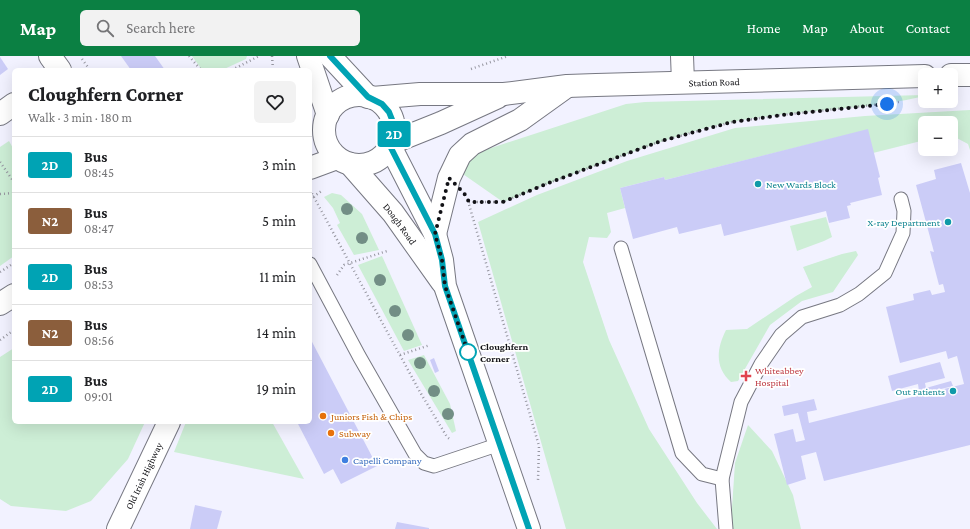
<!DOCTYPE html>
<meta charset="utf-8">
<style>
:root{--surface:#fff;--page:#f2f2f2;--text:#202124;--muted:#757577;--line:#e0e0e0;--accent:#0b8043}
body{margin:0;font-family:"Crimson Pro",serif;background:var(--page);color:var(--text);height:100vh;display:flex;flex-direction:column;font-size:15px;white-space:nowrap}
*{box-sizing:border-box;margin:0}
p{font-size:13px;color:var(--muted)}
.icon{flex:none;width:22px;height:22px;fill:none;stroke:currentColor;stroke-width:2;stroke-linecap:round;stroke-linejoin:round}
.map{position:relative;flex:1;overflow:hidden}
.drawer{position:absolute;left:12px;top:12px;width:300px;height:356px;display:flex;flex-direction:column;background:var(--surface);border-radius:6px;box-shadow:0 4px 16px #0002}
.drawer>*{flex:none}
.badge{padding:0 8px;border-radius:3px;font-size:14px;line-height:26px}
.buttons{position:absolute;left:918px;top:12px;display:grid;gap:8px}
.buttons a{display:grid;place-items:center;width:40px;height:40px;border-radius:6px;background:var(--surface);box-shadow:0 4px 16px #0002;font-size:20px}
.you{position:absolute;width:20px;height:20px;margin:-10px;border:3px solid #fff;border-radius:50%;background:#1a73e8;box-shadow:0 0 0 6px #1a73e833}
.map>.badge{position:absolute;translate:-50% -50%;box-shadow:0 0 0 2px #fff}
.round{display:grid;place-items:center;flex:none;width:42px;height:42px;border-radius:6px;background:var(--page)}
.headline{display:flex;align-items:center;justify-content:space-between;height:68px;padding:0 16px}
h1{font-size:19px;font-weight:800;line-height:30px}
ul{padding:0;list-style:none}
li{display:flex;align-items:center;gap:12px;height:56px;padding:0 16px;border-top:1px solid var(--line)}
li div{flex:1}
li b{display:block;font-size:15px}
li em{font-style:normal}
li .badge{min-width:44px;font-weight:700;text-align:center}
header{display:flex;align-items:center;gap:24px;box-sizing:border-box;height:56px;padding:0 20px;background:var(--accent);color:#fff}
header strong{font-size:19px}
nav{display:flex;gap:22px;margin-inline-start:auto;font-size:14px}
.search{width:280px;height:36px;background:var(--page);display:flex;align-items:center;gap:10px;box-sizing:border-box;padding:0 14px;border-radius:6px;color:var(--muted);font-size:15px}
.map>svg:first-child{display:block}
.green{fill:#cdeed6}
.building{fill:#cbccf7}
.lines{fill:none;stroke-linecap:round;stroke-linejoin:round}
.lane-casing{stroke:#777882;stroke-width:15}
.street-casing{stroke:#777882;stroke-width:24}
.secondary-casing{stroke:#777882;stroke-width:24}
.path{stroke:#9797a1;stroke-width:2.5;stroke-dasharray:1 3;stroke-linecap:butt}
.lane{stroke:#fff;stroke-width:13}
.street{stroke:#fff;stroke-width:22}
.secondary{stroke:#fff;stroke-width:22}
.tree{fill:#728e85}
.line-casing{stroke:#fff;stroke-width:9}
.line{stroke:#00a3b4;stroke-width:6}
.walk{stroke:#121216;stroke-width:4;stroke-dasharray:0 7.2}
.culture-dot{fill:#0f9aa8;stroke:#fff;stroke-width:1.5}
.stop-dot{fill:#fff;stroke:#00a3b4;stroke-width:2}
.health-dot{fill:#e0444e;stroke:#fff;stroke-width:1.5}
.food-dot{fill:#e8710a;stroke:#fff;stroke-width:1.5}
.shop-dot{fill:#3f7fe0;stroke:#fff;stroke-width:1.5}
.labels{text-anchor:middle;stroke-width:3.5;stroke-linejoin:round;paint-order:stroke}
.street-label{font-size:10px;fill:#121216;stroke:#fff}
.culture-label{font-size:10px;fill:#0d838f;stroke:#fff;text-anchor:end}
.stop-label{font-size:10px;font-weight:bold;fill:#121216;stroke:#fff;text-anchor:start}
.health-label{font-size:10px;fill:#be3a42;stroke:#fff;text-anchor:start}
.food-label{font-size:10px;fill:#c56008;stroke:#fff;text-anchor:start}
.shop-label{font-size:10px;fill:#366cbe;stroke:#fff;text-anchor:start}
</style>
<header>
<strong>Map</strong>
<div class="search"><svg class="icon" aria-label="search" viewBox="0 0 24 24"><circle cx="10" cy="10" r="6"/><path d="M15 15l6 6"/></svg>Search here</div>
<nav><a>Home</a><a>Map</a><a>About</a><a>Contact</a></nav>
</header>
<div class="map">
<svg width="970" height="473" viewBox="0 0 970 473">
<rect width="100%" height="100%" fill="#f2f2ff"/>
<!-- green -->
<g class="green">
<path d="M192,0H247L246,3L222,14H202Z"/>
<path d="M925,39V40C862,55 796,53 732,66C695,73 655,88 619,101C580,115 542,130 503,146L460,116L467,105L482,95L626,48L645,46Z"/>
<path d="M970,54V94L968,88L951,79V67H925V84L873,97L867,74L665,124L664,121L620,132L625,152L607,157L611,176L607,182L589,181L583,206L609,284L649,373L697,447L717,473H566L478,166L537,139L627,105L735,72L865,60Z"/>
<path d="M9,85L14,94V200L0,210V91Z"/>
<path d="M332,137L341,139L362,158L379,194L354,199L337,169L340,167L333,152L324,141Z"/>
<path d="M826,161L832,181L824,185L797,195L790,170Z"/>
<path d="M856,195L858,199L833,236L802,245L770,269L738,325L731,326C714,311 717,292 726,274L747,273L796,240L812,231L803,211L842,198Z"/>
<path d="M382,200L422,289L404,295L358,209Z"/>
<path d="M14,292V366H145L128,403L91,445L66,455L11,450L0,443V301Z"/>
<path d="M424,299L450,348L456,375L452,377L408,304Z"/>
<path d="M186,366H272L304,423L174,396Z"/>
<path d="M748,369L772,395L793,439L801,473H732V452L735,407Z"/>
</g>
<!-- building -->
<g class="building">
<path d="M121,0H155L165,14H131Z"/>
<path d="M0,1L8,13L0,19Z"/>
<path d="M868,73L880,121L878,122L882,139L850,147L851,149L847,150L850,162L829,167L826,155L724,180L721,168L679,178L677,171L633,183L620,132L664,121L665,124Z"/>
<path d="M961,107L970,137V389L824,425L816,396L801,400L806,423L787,429L774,378L793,373L796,386L805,384L798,357L784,360L782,350L814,343L817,354L807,356L809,367L964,328L957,300L948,303L946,295L900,307L886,251L914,244L913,238L930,234L932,239L945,236L943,228L939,229L930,195L934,196L916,129L936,123L934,114Z"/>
<path d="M310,282L377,410L341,428L333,413L324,418L297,366H310Z"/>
<path d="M434,302L439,315L435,317L430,304Z"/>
<path d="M940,306L945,322L925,327L926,332L951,325L953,330L917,339L916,336L919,335L918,328L892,335L888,320Z"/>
<path d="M195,449L222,455L217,473H190Z"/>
<path d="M397,466L429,472V473H395Z"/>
</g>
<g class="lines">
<defs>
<g id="lane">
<path d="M621,192L682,397L702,418L722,423"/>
<path d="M310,208L359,300L415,398L424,407L434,410L500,388"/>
<path d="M726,473L722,423L741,346L761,308L781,279L802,261L840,249L859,238L885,217L903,177L904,155L901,143"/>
</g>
<g id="street">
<path d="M50,0L60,14"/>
<path d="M682,0L683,26"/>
<path d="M0,58L14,48"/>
<path id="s1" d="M118,473L169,366"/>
</g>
<g id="secondary">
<path d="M308,0L328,59"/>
<path d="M330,0L368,41"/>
<path d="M951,19H970"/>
<circle cx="359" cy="74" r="35"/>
<path id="s2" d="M372,42L420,38H504L567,30L596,29L925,20"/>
<path d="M391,87L441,67L498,41"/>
<path d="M390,90L435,178L442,204L445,230L529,473"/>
<path id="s3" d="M350,108L393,157L442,226"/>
<path d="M310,112L337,102"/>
<path d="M435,178L449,122L460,99L472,88L520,64L566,31"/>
<path d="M0,248L14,239"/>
</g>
</defs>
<!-- lane casing -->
<use href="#lane" class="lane-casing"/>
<!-- street casing -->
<use href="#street" class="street-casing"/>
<!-- secondary casing -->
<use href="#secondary" class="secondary-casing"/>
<!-- path -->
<g class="path">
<path d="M189,0L201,14"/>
<path d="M272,0L273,14"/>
<path d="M82,3L90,14"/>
<path d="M471,13L508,0"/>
<path d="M232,14L259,0"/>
<path d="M0,106L14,126"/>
<path d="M310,134L420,336L447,381L451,384"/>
<path d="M0,138L14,137"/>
<path d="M310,143L323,134"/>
<path d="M468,145L539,390L538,424"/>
<path d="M469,146H503L551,126L661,85L732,66L782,59L899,46"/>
<path d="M0,216L14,207"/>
<path d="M337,219L344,209L387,195"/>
<path d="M0,284L14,274"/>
<path d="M400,299L430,289"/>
</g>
<!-- lane -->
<use href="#lane" class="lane"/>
<!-- street -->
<use href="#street" class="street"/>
<!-- secondary -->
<use href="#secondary" class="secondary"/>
</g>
<!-- trees -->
<g class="tree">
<circle cx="347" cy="153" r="6"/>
<circle cx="362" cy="182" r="6"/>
<circle cx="380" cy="224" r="6"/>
<circle cx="395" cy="255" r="6"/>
<circle cx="408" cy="279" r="6"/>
<circle cx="420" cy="307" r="6"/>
<circle cx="434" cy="335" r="6"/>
<circle cx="448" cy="358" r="6"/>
</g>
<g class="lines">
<defs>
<path id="line" d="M330,0L368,41L382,48L389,56L393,66L394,77L390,90L435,178L442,204L445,230L529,473"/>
</defs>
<!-- line casing -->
<use href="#line" class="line-casing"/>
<!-- line -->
<use href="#line" class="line"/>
<!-- walk -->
<path class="walk" d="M468,296L470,302L445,230L442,204L435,178L449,122L464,137L469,146H503L551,126L661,85L732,66L782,59L887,48"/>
</g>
<!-- markers -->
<g class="culture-dot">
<circle cx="758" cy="128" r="4"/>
<circle cx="948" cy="166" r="4"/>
<circle cx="953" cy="335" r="4"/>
</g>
<circle class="stop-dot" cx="468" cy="296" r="8"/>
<path class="health-dot" d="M744 314h4v4h4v4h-4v4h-4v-4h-4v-4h4z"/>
<g class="food-dot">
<circle cx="323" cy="360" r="4"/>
<circle cx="331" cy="377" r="4"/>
</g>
<circle class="shop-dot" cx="345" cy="404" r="4"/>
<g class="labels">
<!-- street labels -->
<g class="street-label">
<text dy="4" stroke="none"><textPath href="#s2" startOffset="343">Station Road</textPath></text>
<text dy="4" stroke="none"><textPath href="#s3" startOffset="78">Doagh Road</textPath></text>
<text dy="4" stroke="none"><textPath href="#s1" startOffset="59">Old Irish Highway</textPath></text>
</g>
<!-- culture labels -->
<g class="culture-label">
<text x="766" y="132" text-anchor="start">New Wards Block</text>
<text x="940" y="170">X-ray Department</text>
<text x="945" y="339">Out Patients</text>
</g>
<!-- stop labels -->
<g class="stop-label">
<text x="480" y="294">Cloughfern<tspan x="480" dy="12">Corner</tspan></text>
</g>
<!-- health labels -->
<g class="health-label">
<text x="755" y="318">Whiteabbey<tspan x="755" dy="12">Hospital</tspan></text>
</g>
<!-- food labels -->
<g class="food-label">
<text x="331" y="364">Juniors Fish &amp; Chips</text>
<text x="339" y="381">Subway</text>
</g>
<!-- shop labels -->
<g class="shop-label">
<text x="353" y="408">Capelli Company</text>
</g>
</g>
</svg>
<div class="buttons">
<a>+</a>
<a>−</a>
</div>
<div class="you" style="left:887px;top:48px"></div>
<b class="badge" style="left:394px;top:78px;background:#00a3b4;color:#fff">2D</b>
<section class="drawer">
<div class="headline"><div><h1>Cloughfern Corner</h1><p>Walk · 3 min · 180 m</p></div><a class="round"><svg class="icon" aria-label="heart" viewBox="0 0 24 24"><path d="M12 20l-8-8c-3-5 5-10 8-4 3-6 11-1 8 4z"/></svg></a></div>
<ul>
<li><span class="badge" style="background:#00a3b4;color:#fff">2D</span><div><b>Bus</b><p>08:45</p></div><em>3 min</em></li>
<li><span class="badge" style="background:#8b5e3c;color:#fff">N2</span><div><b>Bus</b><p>08:47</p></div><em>5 min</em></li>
<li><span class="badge" style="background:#00a3b4;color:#fff">2D</span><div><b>Bus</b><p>08:53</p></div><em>11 min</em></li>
<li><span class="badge" style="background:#8b5e3c;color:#fff">N2</span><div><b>Bus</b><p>08:56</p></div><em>14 min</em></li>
<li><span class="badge" style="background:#00a3b4;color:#fff">2D</span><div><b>Bus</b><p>09:01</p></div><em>19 min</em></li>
</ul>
</section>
</div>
